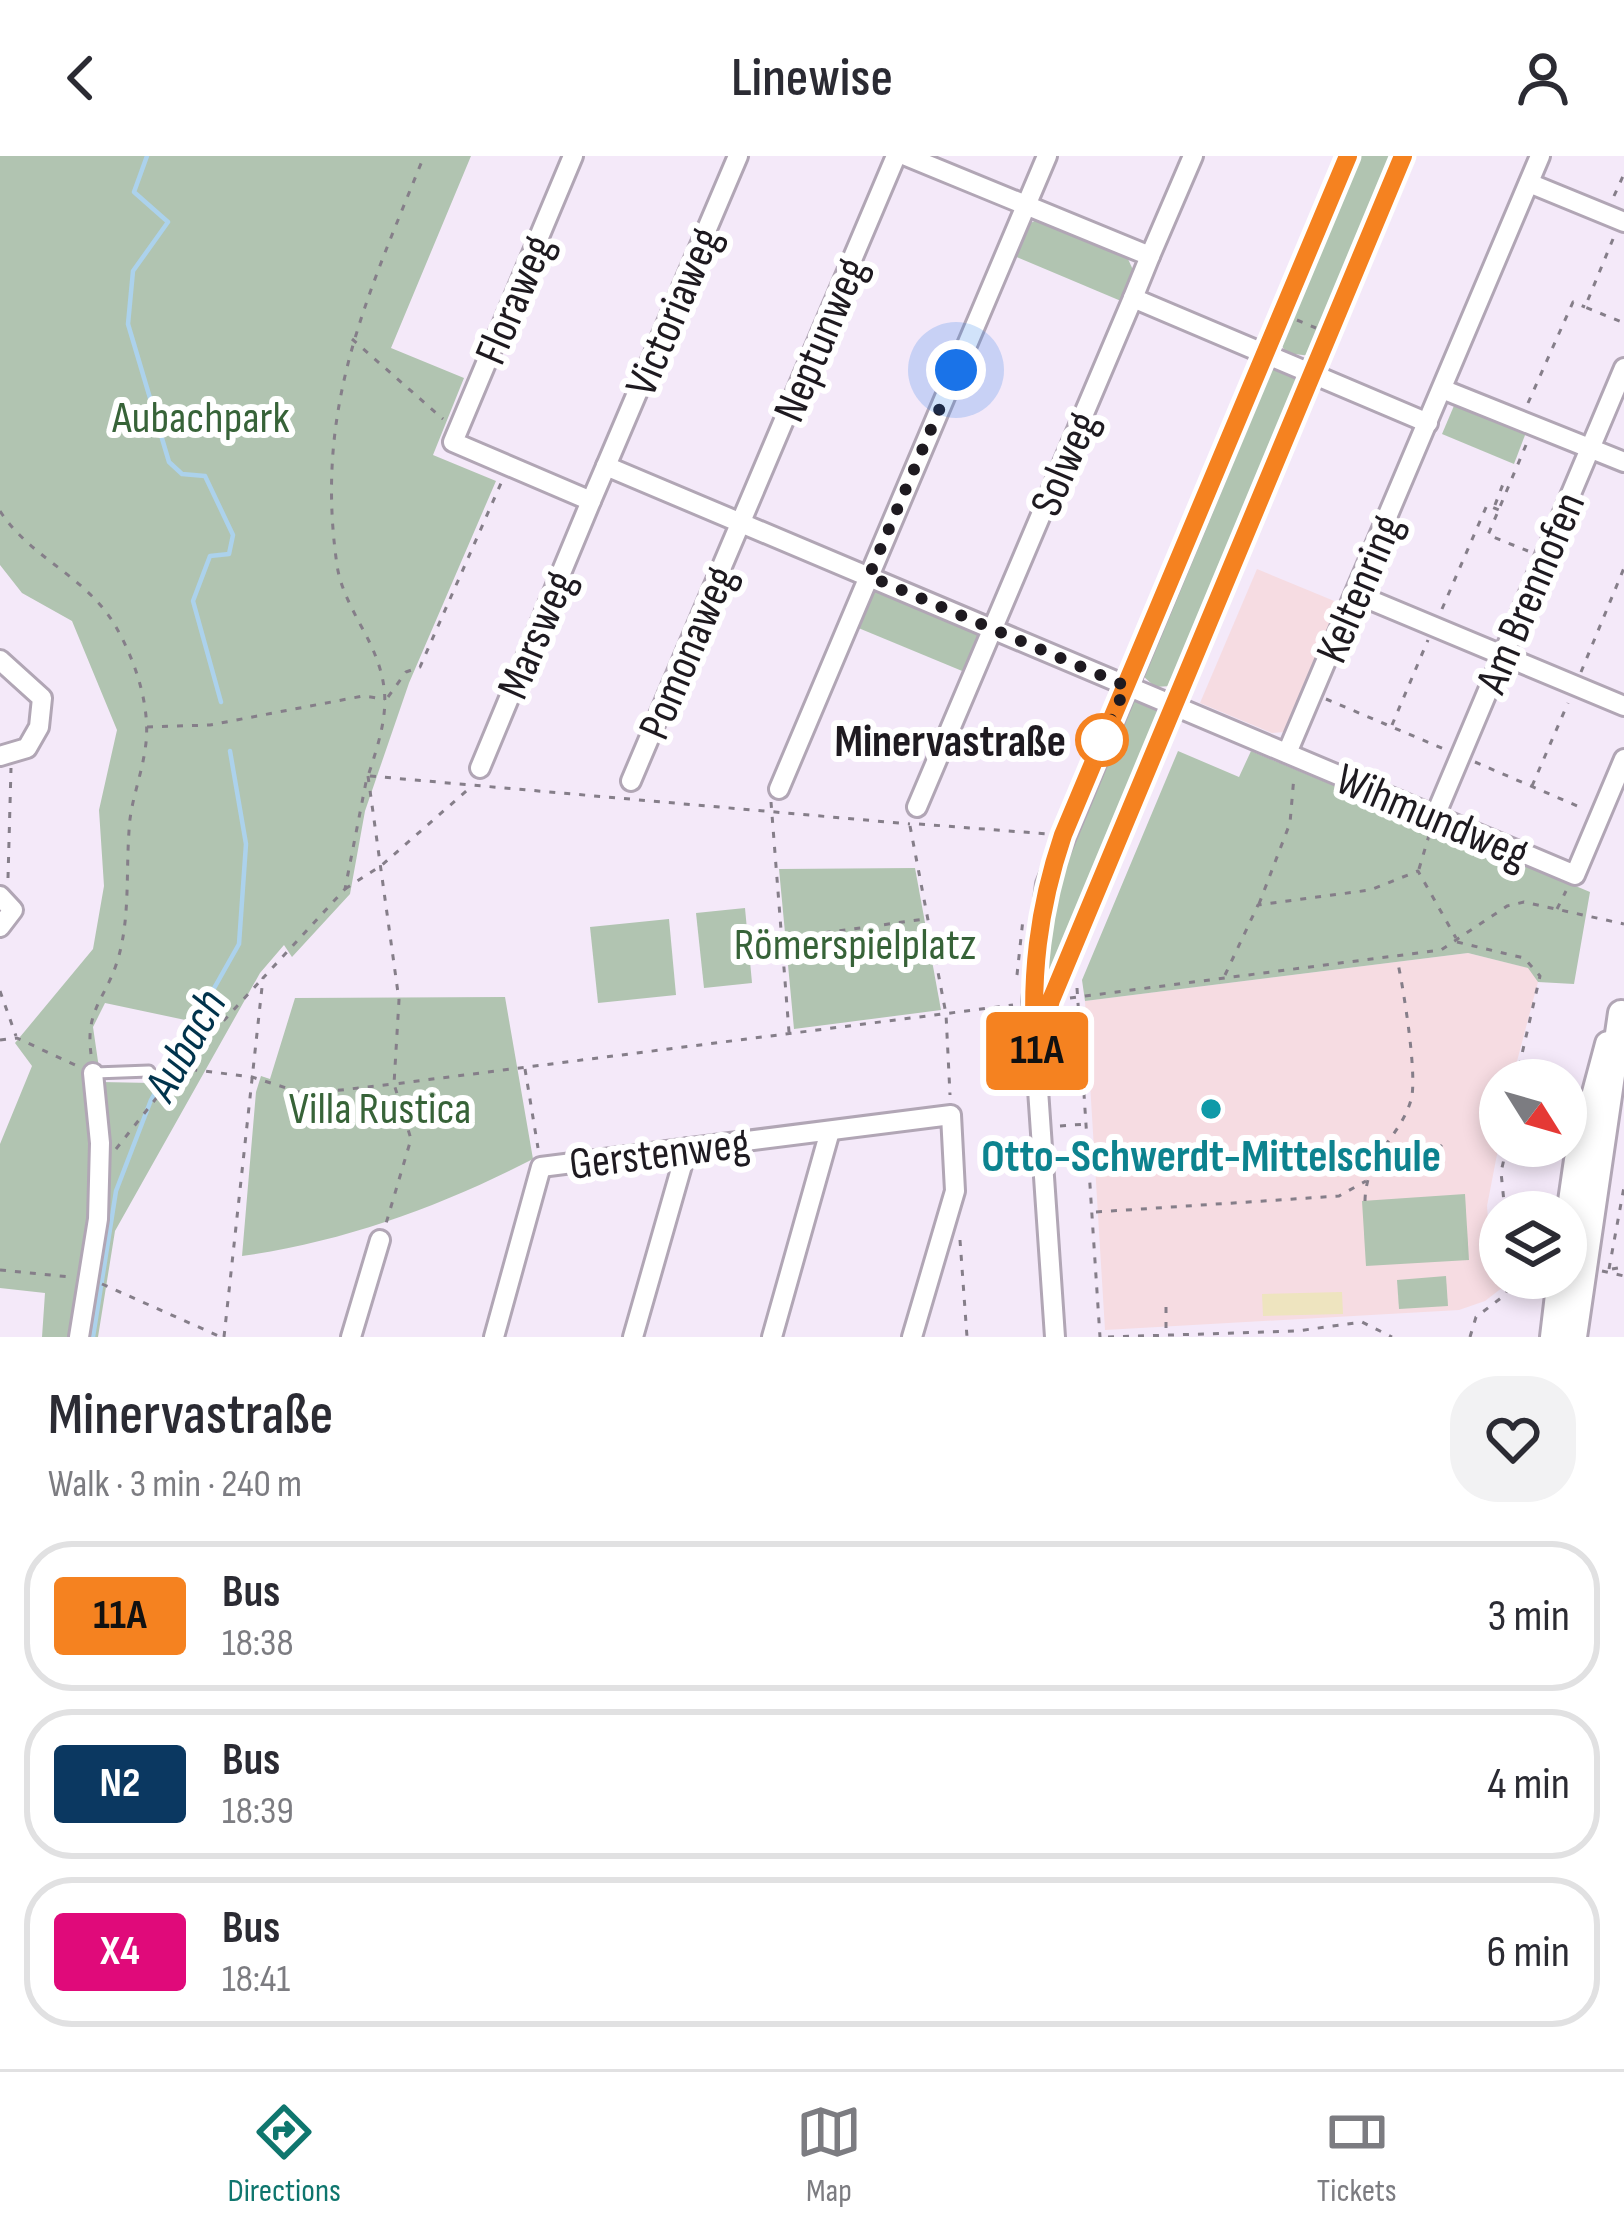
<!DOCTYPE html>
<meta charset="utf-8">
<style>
:root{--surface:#fff;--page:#f2f2f3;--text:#2b2b33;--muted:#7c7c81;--line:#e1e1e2;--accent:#0f766e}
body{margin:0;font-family:"Sofia Sans Condensed",sans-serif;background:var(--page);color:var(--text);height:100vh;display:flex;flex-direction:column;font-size:45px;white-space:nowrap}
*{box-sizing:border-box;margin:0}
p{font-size:39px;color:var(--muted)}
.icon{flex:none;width:66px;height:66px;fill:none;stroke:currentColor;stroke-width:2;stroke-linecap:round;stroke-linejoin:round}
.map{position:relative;height:1181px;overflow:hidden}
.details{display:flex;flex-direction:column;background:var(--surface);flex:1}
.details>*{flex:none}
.badge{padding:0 24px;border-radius:9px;font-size:42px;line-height:78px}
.needle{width:78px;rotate:127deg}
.tools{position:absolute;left:1479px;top:903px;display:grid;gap:24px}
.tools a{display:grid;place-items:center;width:108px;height:108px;border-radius:50%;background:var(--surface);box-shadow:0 6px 18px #0003;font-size:60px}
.you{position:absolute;width:60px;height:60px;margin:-30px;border:9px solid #fff;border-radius:50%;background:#1a73e8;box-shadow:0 0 0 18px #1a73e833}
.map>.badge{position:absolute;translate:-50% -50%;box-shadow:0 0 0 6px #fff}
.round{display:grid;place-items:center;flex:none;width:126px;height:126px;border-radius:48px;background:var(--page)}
.head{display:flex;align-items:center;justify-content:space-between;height:204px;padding:0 48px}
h1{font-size:57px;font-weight:600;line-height:90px}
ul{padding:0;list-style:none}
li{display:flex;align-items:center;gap:36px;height:150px;margin:0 24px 18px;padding:0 24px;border:6px solid var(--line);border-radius:48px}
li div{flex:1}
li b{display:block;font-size:45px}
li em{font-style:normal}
li .badge{min-width:132px;font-weight:700;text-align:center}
header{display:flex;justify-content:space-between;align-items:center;height:156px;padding:0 48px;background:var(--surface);font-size:54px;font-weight:600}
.tabs{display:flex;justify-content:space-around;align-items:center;height:168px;border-top:3px solid var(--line);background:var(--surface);font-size:33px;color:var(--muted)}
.tabs a{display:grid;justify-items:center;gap:6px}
.tabs .selected{color:var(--accent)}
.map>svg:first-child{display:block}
.education{fill:#f6dce2}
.green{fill:#b1c4b1;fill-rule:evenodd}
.sand{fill:#eee4bf}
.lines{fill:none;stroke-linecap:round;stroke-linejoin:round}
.stream{stroke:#acd2ec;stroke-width:4.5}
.service-casing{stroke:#b1a6b5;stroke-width:15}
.minor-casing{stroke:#b1a6b5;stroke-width:24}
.tertiary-casing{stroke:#b1a6b5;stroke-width:30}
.path{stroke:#857e89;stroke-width:3;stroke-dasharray:6 9;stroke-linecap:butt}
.service{stroke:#fff;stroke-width:9}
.minor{stroke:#fff;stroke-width:18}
.tertiary{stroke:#fff;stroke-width:24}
.line-casing{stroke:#fff;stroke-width:27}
.line{stroke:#f58220;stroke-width:18}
.walk{stroke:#1e1a20;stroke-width:12;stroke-dasharray:0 21.6}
.stop-dot{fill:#fff;stroke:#f58220;stroke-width:6}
.culture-dot{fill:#0f9aa8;stroke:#fff;stroke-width:4.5}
.labels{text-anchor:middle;stroke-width:12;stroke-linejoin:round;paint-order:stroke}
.street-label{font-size:45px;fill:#1e1a20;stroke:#fff}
.park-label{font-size:45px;fill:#376338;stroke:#fff}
.stop-label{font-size:45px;font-weight:bold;fill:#1e1a20;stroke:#fff;text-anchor:end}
.culture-label{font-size:45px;font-weight:bold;fill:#0d838f;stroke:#fff}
.water-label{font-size:48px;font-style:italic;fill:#00334c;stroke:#fff}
</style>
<header><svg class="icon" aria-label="back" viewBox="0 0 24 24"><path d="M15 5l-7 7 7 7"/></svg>Linewise<svg class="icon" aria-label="person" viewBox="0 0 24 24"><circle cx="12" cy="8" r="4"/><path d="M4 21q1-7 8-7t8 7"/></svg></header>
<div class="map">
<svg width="1624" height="1181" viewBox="0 0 1624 1181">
<rect width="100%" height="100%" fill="#f4e9f9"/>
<!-- education -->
<g class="education">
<path d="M1257,413L1344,449L1294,565L1284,576L1272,577L1200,547Z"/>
<path d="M1468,797L1529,812L1538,826L1512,924H1500V983L1487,1050L1489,1077L1500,1086V1122H1509L1507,1128L1485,1145L1459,1154L1105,1174L1085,845Z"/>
</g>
<!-- green -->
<g class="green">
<path d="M0,0H471L391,192L464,222L433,299L496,325L409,527L365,655L350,738L292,801L284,789L260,817L115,1075L98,1181H42L45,1137L0,1132V988L32,910L15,887L93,793L104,730L99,654L117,574L72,465L22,437L0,409ZM105,847L190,865L152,927L101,926L93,871Z"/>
<path d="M1355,0H1400L1311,200L1286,197L1278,183Z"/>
<path d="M1036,64L1128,103L1134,116L1121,145L1012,99L1024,71Z"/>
<path d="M1281,211L1300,225L1179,521L1171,530L1155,531L1142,519L1264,215Z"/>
<path d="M1456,245L1527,274L1514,308L1442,278Z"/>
<path d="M880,433L977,475L981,483L967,517L856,471L870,437Z"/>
<path d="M1141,543L1162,557L1046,839L1038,841L1051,739L1131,545Z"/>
<path d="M1178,595L1239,621L1251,595L1590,736L1574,828L1538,826L1528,812L1468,797L1085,845L1082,824Z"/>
<path d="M915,712L941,854L794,873L779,713Z"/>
<path d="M745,752L752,827L704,832L696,757Z"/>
<path d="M669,763L676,839L598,847L590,771Z"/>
<path d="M505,841L533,1003C442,1050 344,1086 242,1100L256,936L261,920L270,923L295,842Z"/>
<path d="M1465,1038L1469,1104L1366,1110L1362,1045Z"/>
<path d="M1446,1120L1448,1150L1399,1153L1397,1124Z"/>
</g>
<!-- sand -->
<path class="sand" d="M1342,1136L1343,1158L1263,1160L1262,1138Z"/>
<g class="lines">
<!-- stream -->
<g class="stream">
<path d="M147,0L134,36L168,66L133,115L128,168L169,306L182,318L205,320L233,379L229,398L210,400L193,445L221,546"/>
<path d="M93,1181L116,1035L151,944L239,788L246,688L230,595"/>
</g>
<defs>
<path id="service" d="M95,917L149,915"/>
<g id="minor">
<path d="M573,0L453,286L591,345L606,310L1575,719L1624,603"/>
<path d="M906,0L1150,100L1133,142L1428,267"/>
<path d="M1529,27L1624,66"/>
<path d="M1150,100L1193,0"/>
<path d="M1442,233L1624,306"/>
<path d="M606,310L738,0"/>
<path d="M1356,438L1624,550"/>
<path d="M0,504L42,542L39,571L27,592L0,600"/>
<path d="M1287,597L1540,0"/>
<path d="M480,612L591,345"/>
<path d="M631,625L896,0"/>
<path d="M779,633L1047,0"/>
<path d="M917,651L1133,142"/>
<path d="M1435,660L1624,212"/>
<path d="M0,740L13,754L0,771"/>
<path d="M1040,884L1051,844L1404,0"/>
<path d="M79,1181L98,1063L100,987L93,917"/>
<path d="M351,1181L380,1084"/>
<path d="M494,1181L541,1011L951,959L955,1035L912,1181"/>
<path d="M633,1181L687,992"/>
<path d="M772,1181L830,975"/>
<path d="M1055,1181L1032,846L1046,728L1348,0"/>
</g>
<g id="tertiary">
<path d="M1566,1080L1577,1004L1608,888"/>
<path d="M1553,1181L1560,1122"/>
<path d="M1574,1181L1621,857"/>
</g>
</defs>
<!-- service casing -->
<use href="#service" class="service-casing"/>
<!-- minor casing -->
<use href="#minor" class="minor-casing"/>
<!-- tertiary casing -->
<use href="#tertiary" class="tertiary-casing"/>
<!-- path -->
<g class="path">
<path d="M1614,40L1624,18"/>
<path d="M1613,83L1585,151L1624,167"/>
<path d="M1297,164L1316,172"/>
<path d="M352,183L443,263"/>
<path d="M1528,247L1573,146L1585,151"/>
<path d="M1526,289L1488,379L1528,395"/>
<path d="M1495,349L1503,328"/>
<path d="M0,355C31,403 87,420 116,471C136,506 152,554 145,594C141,622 130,647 129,675C126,718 130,762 118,803C106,843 85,853 91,898"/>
<path d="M1442,453L1487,349L1499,354"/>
<path d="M1581,516L1624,412"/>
<path d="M388,541L406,516L420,511L502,325"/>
<path d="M1326,543L1444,593"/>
<path d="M1392,569L1428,484"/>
<path d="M147,571L210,569L363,540L385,543"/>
<path d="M1475,606L1582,652"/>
<path d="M369,617C390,554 393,527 360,468C350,449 340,430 337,409C314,250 367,142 424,0"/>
<path d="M368,620L399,844L394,928L1013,849"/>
<path d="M370,620L910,668"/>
<path d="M1532,630L1568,547"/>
<path d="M771,646L789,876"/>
<path d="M919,668L1048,678"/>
<path d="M910,670L946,858L950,939"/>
<path d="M1419,713L1430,676"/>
<path d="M8,722L11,612"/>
<path d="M345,733L382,709L472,630"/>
<path d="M1259,748L1290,667L1294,620"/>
<path d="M1557,753L1566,735"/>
<path d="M780,783L925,763"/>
<path d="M1457,786L1524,802L1540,820L1516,924"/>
<path d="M1017,819L1023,763"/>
<path d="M1225,819L1258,749L1370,734L1418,715L1456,782"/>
<path d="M1077,832L1100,1181"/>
<path d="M0,835L16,880"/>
<path d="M1070,842L1441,794L1507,750L1524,746L1624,768"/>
<path d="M0,884L17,882L75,909"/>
<path d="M183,909L262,823"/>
<path d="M525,913L538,992"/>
<path d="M162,917L180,912L252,921L305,938L394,928L411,983L385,1071"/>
<path d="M1060,970L1086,968"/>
<path d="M1384,989L1398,1006L1414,1014L1442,989"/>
<path d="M116,993L177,916"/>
<path d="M1365,1045C1366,998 1400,982 1411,944C1418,921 1403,829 1397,803"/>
<path d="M1096,1056L1339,1040L1366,1025"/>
<path d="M1505,1056L1501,1016L1507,990"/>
<path d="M960,1084L967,1181"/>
<path d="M1609,1113L1624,1031"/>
<path d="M1612,1113L1624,1111"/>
<path d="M0,1114L70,1121"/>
<path d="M1602,1115L1624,1120"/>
<path d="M102,1128L221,1181"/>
<path d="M1166,1151V1178"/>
<path d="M224,1181L263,822L345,733L366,626"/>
<path d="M1108,1181L1297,1175L1362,1166L1392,1181"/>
<path d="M1470,1181L1476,1161L1505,1139L1514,1122"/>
</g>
<!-- service -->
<use href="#service" class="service"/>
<!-- minor -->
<use href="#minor" class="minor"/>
<!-- tertiary -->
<use href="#tertiary" class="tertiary"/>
</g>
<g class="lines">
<defs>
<path id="line" d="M1348,0L1063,679C1038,753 1030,822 1036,900L1051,844L1403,0"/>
</defs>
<!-- line casing -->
<use href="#line" class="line-casing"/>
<!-- line -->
<use href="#line" class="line"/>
<!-- walk -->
<path class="walk" d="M956,214L869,420L1126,530L1102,584"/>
</g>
<!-- markers -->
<circle class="stop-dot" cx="1102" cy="584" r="24"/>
<circle class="culture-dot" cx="1211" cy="953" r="12"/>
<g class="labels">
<!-- street labels -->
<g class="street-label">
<text transform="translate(513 143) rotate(-67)" y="16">Floraweg</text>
<text transform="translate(672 155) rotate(-67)" y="16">Victoriaweg</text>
<text transform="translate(819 183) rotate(-67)" y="16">Neptunweg</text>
<text transform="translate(1063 307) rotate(-67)" y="16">Solweg</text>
<text transform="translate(1358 432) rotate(-67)" y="16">Keltenring</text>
<text transform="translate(1529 436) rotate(-67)" y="16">Am Brennofen</text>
<text transform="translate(535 478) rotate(-67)" y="16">Marsweg</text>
<text transform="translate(686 496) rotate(-67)" y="16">Pomonaweg</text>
<text transform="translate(1433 659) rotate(23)" y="16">Wihmundweg</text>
<text transform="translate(659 996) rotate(-7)" y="16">Gerstenweg</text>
</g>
<!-- park labels -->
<g class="park-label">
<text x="201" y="276">Aubachpark</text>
<text x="855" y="803">Römerspielplatz</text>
<text x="380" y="967">Villa Rustica</text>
</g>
<!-- stop labels -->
<g class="stop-label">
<text x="1066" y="600">Minervastraße</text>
</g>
<!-- culture labels -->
<g class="culture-label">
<text x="1211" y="1015">Otto-Schwerdt-Mittelschule</text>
</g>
<!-- water labels -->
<g class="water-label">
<text transform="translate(184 888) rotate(-61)" y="17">Aubach</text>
</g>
</g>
</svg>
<div class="tools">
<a><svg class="needle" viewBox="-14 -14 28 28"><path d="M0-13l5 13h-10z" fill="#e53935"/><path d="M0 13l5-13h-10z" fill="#7c7c81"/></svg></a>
<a><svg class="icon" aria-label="layers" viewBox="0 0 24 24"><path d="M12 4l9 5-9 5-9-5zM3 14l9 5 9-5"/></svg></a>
</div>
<div class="you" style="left:956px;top:214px"></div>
<b class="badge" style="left:1037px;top:895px;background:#f58220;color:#111">11A</b>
</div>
<section class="details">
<div class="head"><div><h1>Minervastraße</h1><p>Walk · 3 min · 240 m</p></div><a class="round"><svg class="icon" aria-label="heart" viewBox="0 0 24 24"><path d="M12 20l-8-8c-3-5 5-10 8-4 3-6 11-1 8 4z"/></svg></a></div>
<ul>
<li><span class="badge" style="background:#f58220;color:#111">11A</span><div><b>Bus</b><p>18:38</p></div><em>3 min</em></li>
<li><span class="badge" style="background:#0b3861;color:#fff">N2</span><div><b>Bus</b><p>18:39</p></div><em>4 min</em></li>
<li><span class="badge" style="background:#e00a7a;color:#fff">X4</span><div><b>Bus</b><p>18:41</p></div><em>6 min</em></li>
</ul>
</section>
<nav class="tabs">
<a class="selected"><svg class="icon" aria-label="directions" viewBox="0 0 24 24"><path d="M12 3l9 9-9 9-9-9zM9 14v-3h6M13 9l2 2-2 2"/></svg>Directions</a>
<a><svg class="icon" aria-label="map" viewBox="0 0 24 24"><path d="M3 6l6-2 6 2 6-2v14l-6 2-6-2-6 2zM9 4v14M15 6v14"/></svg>Map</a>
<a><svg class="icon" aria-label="tickets" viewBox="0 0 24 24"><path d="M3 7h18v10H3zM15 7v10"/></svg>Tickets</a>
</nav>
